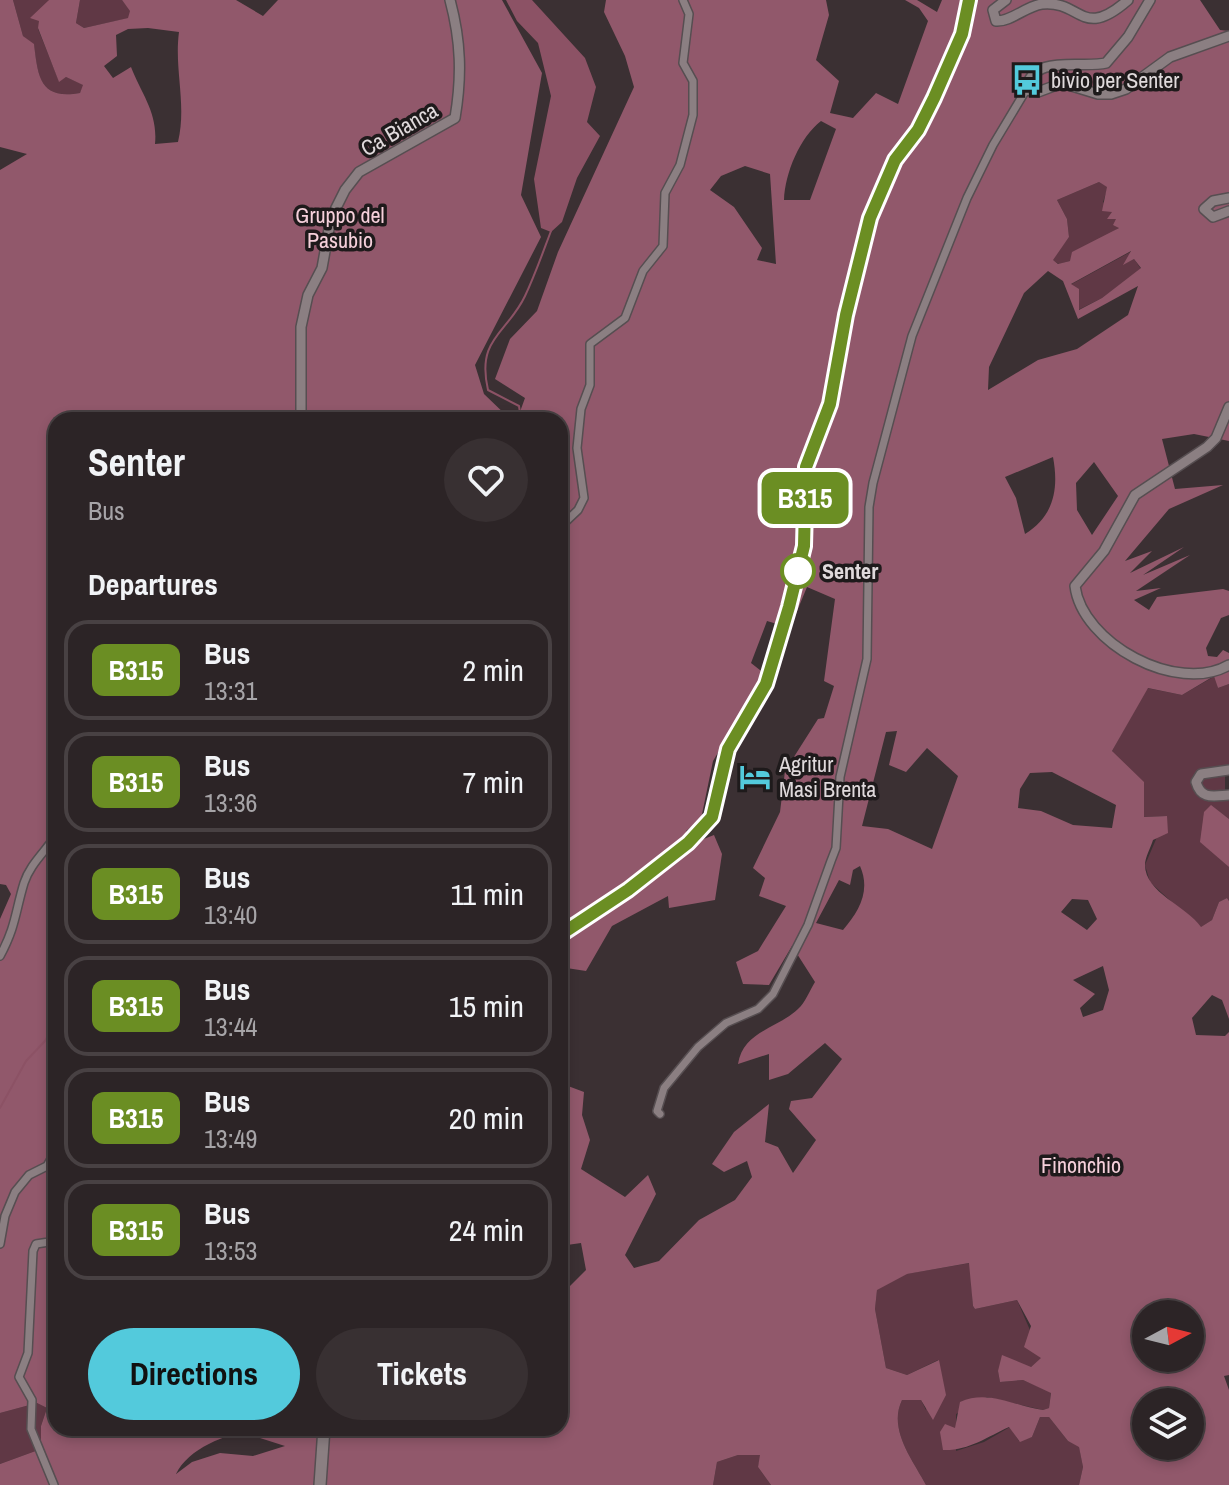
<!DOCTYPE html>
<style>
:root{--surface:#2c2426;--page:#383032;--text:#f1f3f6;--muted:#a6a4a7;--line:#484143;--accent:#53cadc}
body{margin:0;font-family:"Archivo Narrow",sans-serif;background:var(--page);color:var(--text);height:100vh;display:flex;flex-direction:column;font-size:30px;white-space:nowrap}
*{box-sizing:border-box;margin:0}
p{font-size:26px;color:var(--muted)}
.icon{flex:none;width:44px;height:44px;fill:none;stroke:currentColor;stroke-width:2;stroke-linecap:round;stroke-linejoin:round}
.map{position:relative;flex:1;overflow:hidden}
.details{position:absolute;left:48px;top:412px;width:520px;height:1024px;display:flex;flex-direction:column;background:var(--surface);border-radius:24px;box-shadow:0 4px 12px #0003,0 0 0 2px var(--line)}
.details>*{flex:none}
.badge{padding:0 16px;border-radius:12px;font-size:28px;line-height:52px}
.needle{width:52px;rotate:83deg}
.fabs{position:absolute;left:1132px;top:1300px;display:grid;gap:16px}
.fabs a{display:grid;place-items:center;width:72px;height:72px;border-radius:50%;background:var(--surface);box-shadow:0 4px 12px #0003,0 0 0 2px var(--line);font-size:40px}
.map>.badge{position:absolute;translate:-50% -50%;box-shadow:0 0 0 4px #fff}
h2{padding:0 40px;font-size:30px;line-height:72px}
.round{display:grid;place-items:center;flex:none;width:84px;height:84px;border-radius:42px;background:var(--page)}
.overview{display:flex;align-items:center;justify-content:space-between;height:136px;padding:0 40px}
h1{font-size:38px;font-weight:700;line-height:60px}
.cta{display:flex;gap:16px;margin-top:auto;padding:16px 40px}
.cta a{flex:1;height:92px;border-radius:48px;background:var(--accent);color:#111;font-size:32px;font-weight:700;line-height:92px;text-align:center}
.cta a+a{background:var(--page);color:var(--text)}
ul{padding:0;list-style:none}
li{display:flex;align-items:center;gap:24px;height:100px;margin:0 16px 12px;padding:0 24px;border:4px solid var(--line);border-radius:24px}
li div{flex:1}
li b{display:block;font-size:30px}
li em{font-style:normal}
li .badge{min-width:88px;font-weight:700;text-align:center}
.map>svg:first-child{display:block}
.green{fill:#603845}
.forest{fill:#91586b;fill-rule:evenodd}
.water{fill:#8c5265}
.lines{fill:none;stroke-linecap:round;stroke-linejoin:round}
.stream{stroke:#8c5265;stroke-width:2}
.minor-casing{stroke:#564e51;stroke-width:10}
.tertiary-casing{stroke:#564e51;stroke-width:12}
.secondary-casing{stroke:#564e51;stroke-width:14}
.minor{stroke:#8b7f82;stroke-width:7}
.tertiary{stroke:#8b7f82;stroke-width:9}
.secondary{stroke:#8b7f82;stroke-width:11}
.line-casing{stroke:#fff;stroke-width:18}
.line{stroke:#6b8e23;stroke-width:12}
.stop-dot{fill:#fff;stroke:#6b8e23;stroke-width:4}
.labels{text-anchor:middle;stroke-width:7;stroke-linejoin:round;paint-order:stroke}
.poi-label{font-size:22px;fill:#e0dadc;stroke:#1e1a1b;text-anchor:start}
.street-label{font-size:22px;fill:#e0dadc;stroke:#1e1a1b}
.park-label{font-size:22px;fill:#f6d0db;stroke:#1e1a1b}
.stop-label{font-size:22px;font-weight:bold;fill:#e0dadc;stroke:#1e1a1b;text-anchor:start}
</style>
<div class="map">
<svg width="1229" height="1485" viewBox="0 0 1229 1485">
<rect width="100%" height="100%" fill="#3b3033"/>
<!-- green -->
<g class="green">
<path d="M13,0H49L38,29L59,81L66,77L84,85L80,93C40,100 38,77 34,45L23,36Z"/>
<path d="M80,0H122L131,11L129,18L84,28L76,23Z"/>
<path d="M1099,182L1108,187L1103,202L1113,212L1120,227L1070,261L1059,264L1052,260L1069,237L1067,219L1057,200Z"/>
<path d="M1134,250L1124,264L1134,259L1141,269L1102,298L1078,310L1070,285Z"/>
<path d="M1215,676L1218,688L1229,684V764L1225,769V798H1229V819L1211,806L1224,860L1229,867V901L1227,898L1219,902L1212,920L1200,928L1150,882L1145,865L1166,816L1143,817L1112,751L1147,688L1182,695Z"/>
<path d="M970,1263L973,1306L975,1309L1017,1300L1042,1358L1031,1367L998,1371L1000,1382L1023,1380L1051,1392L1049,1408L1043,1410L987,1397L956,1414V1451L984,1442L1010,1427L1019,1441L1032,1437L1040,1417H1049L1068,1441L1079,1446L1083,1467L1079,1485H926C912,1459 888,1429 902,1400H921L926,1410L938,1360L907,1375L886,1368L875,1309L877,1289L906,1274Z"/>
<path d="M37,1403L47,1408L41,1426V1449L0,1464V1413Z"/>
<path d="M738,1455H761L758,1467L771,1485H713L717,1462Z"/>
</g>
<!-- forest -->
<g class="forest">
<path d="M0,0H13L23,36L34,44C38,77 40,100 80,93L83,85L66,77L59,82L38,28L39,21L30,18L49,0H80L76,23L84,28L128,18L130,11L122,0H236L263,16L278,0H502L542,73L521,195L541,237L475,365L484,394L511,420H56V1428H560V1346L566,1341L560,1296L586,1270L581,1243L560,1246V1083L584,1092L582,1115L590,1140L581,1169L625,1197L648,1175L656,1194L625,1255L634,1268L659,1261L699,1220L735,1200L752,1177L747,1161L724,1172L712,1164L734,1132L769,1104L765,1142L778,1147L793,1173L816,1140L789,1109L791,1101L812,1098L842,1059L825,1043L788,1074L769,1080V1054L738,1064C743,1031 777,1029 798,1009C805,1003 810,990 815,982L792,946L769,985L743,984L736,962L758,951L786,906L759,896L765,878L753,868L780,812L785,771L818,719L824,718L834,686L824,681L835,599L807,587L795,616L782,609L777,624L767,621L751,663L765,674L713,761L701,819L686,831L696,842L714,835L722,854L715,900L669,908L668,896L612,926L586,971L560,967V420H517L525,398L495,379L510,339L537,311L558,252L634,87L625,56L604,12L606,0H826L829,15L816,60L839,81L830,113L853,118L876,93L898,104L928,21L919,8L905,0H917L937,12L942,0H1200L1220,30L1229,31V441L1194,434L1162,439L1175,489L1223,485L1169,509L1125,561L1152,551L1130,573L1184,547L1143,575L1190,555L1136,591L1161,588L1134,600L1149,610L1157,597L1223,589L1229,591V615L1221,618L1206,648L1208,656L1217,657L1223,650L1229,653V684L1218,688L1214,676L1182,695L1148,688L1112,751L1144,782V817L1167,816L1168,833L1153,840C1151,847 1145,857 1145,865C1145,893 1187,906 1201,927L1212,920L1219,902L1227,898L1229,901V1019L1222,1000L1212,995L1192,1018L1196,1035L1225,1036L1229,1032V1375L1224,1376L1229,1390V1485H1079L1083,1467L1079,1447L1068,1441L1049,1417H1040L1032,1437L1020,1442L1009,1427C987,1437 968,1451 943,1450L940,1432L945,1424L955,1428L960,1402C988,1389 1014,1406 1043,1410L1049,1408L1051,1393L1023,1380L1000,1382L998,1371L1002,1355L1031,1367L1041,1358L1024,1347L1031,1326L1017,1300L975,1309L973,1306L969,1263L907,1274L877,1290L875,1309L886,1368L907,1375L939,1360L946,1395L933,1420L921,1400H902C888,1429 912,1459 926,1485H771L758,1467L760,1455H738L717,1462L713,1485H0V1464L41,1449V1426L47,1408L37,1403L0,1413V919L11,894L6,885L0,884V170L27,154L0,147ZM148,28L179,32C174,70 187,104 178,142L155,144C158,113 142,95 131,67L113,78L104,66L117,56L116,35L128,29ZM821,121L836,129L810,200H784C785,173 800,137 821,121ZM745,166L770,174L776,264L757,260L762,248L734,207L710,190L721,176ZM1099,182L1107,187L1102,211L1112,212L1107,219H1116L1113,225L1119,228L1072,252L1070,261L1058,264L1053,260L1069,237L1067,219L1057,200ZM1131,251L1123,265L1134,259L1141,268L1102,298L1079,310V289L1071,284ZM1048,271L1063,281L1078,319L1138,286L1128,315L1077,349L1038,360L988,390L989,367L1024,293ZM1053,457C1059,489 1054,516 1025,534L1016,498L1005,477ZM1094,462L1118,496L1092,535L1077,510L1076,483ZM897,731L889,765L906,772L927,748L958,776L932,849L888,829L862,826L886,732ZM1052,772L1116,805L1112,828L1073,825L1041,811L1018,808L1020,789L1030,773ZM860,866C871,891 859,911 843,930L816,923L839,880L850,885L853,870ZM1072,899L1088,900L1097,919L1087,930L1061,912ZM1103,966L1109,990L1103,1010L1083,1017L1080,1008L1095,994L1073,980ZM1146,1314H1190V1358H1146ZM1146,1402H1190V1446H1146ZM253,1431L260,1438L285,1446L253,1456L220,1453L192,1462L176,1474C188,1449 226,1433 253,1431Z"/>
<path d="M1211,805L1229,819V867L1200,842L1204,812Z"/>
</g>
<!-- water -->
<path class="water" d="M506,0H532L585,58L596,87L587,122L600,136L577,178L562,222L551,232L541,228L534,179L551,96L538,43L517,21Z"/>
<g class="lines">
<!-- stream -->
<g class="stream">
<path d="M521,420L519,406L488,390C476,338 507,334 525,296C535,275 543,252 551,231"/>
<path d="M0,1108L26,1061L45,1041L56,1022"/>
</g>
<defs>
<g id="minor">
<path d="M560,527L578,510L584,498L577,448L581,409L590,385V344L625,318L643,271L663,246L665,193L680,165L693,115V81L683,63L689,14L683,0"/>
<path d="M0,956C16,926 15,913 24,883C30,864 46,851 56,835"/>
<path d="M660,1114L657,1111L664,1088L698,1047L726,1023L758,1009L773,994L808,925L831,861L836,848L840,777L867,659L869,507L873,483L912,336L967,198L993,145L1026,90"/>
<path d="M56,1194L53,1201L56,1212"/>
<path d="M0,1244L5,1216L15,1192L29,1175L47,1166L56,1150"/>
<path d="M54,1485L31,1429L32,1400L19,1377L28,1353L33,1251L36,1244L49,1242L56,1234"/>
</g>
<g id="tertiary">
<path d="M1006,0L993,10L996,21C1011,22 1026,6 1042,4C1082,0 1081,41 1128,0"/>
<path d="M1150,0L1128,37L1106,63C1081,69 1032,53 1026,90L1038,92L1062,83L1098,94H1111L1126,89L1170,57L1229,36"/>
<path d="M1229,198L1213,201L1204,209L1213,217L1229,211"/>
<path d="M1229,407L1216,438L1207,447L1135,495L1104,551L1075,586C1082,643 1177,695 1229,665"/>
<path d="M301,420V327L308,295L322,268L331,218L345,190L359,172L455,118C462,76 461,41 450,0"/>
<path d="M1229,770L1201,774L1196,782C1201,800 1213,796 1229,795"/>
</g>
<g id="secondary">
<path d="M560,935L628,890L688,843L712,817L728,749L766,684L789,607L804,546L806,467L830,404L846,315L870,218L895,160L918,130L934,98L962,34L969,0"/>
<path d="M320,1485L324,1428"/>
</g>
</defs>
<!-- minor casing -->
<use href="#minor" class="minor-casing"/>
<!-- tertiary casing -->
<use href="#tertiary" class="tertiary-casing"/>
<!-- secondary casing -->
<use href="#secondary" class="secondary-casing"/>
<!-- minor -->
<use href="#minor" class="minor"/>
<!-- tertiary -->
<use href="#tertiary" class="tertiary"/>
<!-- secondary -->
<use href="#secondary" class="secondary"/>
</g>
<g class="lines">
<defs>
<path id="line" d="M560,935L628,890L688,843L712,817L728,749L766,684L789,607L804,546L806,467L830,404L846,315L870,218L895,160L918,130L934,98L962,34L969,0"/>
</defs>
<!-- line casing -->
<use href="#line" class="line-casing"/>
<!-- line -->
<use href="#line" class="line"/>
</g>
<!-- icons -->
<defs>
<symbol id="bus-bare" viewBox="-9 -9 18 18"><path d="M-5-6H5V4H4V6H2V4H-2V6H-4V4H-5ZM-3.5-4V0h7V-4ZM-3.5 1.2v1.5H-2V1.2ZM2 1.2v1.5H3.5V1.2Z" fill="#53cadc" stroke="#1e1a1b" stroke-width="2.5" paint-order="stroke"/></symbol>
<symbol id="hotel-bare" viewBox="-9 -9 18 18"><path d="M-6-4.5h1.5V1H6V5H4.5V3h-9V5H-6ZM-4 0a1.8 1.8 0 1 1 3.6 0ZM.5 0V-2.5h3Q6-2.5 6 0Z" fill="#53cadc" stroke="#1e1a1b" stroke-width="2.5" paint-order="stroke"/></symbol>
</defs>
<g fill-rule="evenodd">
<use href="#bus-bare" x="1005" y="58" width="44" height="44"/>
<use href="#hotel-bare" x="733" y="755" width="44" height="44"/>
</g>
<!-- markers -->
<circle class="stop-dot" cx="798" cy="571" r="16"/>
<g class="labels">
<!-- poi labels -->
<g class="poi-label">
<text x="1051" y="88">bivio per Senter</text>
<text x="779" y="772">Agritur<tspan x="779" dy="25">Masi Brenta</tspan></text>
</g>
<!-- street labels -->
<g class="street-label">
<text transform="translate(399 129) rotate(-30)" y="8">Ca Bianca</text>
</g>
<!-- park labels -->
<g class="park-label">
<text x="340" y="223">Gruppo del<tspan x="340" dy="25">Pasubio</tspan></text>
<text x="1081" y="1173">Finonchio</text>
</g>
<!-- stop labels -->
<g class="stop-label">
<text x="822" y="579">Senter</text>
</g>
</g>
</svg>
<div class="fabs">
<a><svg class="needle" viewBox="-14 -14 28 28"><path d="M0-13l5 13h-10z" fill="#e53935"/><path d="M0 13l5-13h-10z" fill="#a6a4a7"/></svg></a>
<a><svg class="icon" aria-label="layers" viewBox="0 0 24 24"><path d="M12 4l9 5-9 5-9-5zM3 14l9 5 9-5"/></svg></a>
</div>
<b class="badge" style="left:805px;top:498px;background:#6b8e23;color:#fff">B315</b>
<section class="details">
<div class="overview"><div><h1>Senter</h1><p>Bus</p></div><a class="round"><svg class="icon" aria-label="heart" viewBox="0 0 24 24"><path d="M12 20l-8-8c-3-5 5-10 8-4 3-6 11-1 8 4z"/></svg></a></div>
<h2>Departures</h2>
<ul>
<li><span class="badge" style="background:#6b8e23;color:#fff">B315</span><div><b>Bus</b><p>13:31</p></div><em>2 min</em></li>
<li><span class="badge" style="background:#6b8e23;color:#fff">B315</span><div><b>Bus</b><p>13:36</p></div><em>7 min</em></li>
<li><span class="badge" style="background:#6b8e23;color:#fff">B315</span><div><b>Bus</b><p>13:40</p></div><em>11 min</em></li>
<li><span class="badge" style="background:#6b8e23;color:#fff">B315</span><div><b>Bus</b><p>13:44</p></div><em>15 min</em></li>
<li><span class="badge" style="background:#6b8e23;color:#fff">B315</span><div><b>Bus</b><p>13:49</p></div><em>20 min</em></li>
<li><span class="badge" style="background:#6b8e23;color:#fff">B315</span><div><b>Bus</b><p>13:53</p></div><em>24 min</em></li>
</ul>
<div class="cta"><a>Directions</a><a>Tickets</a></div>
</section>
</div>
